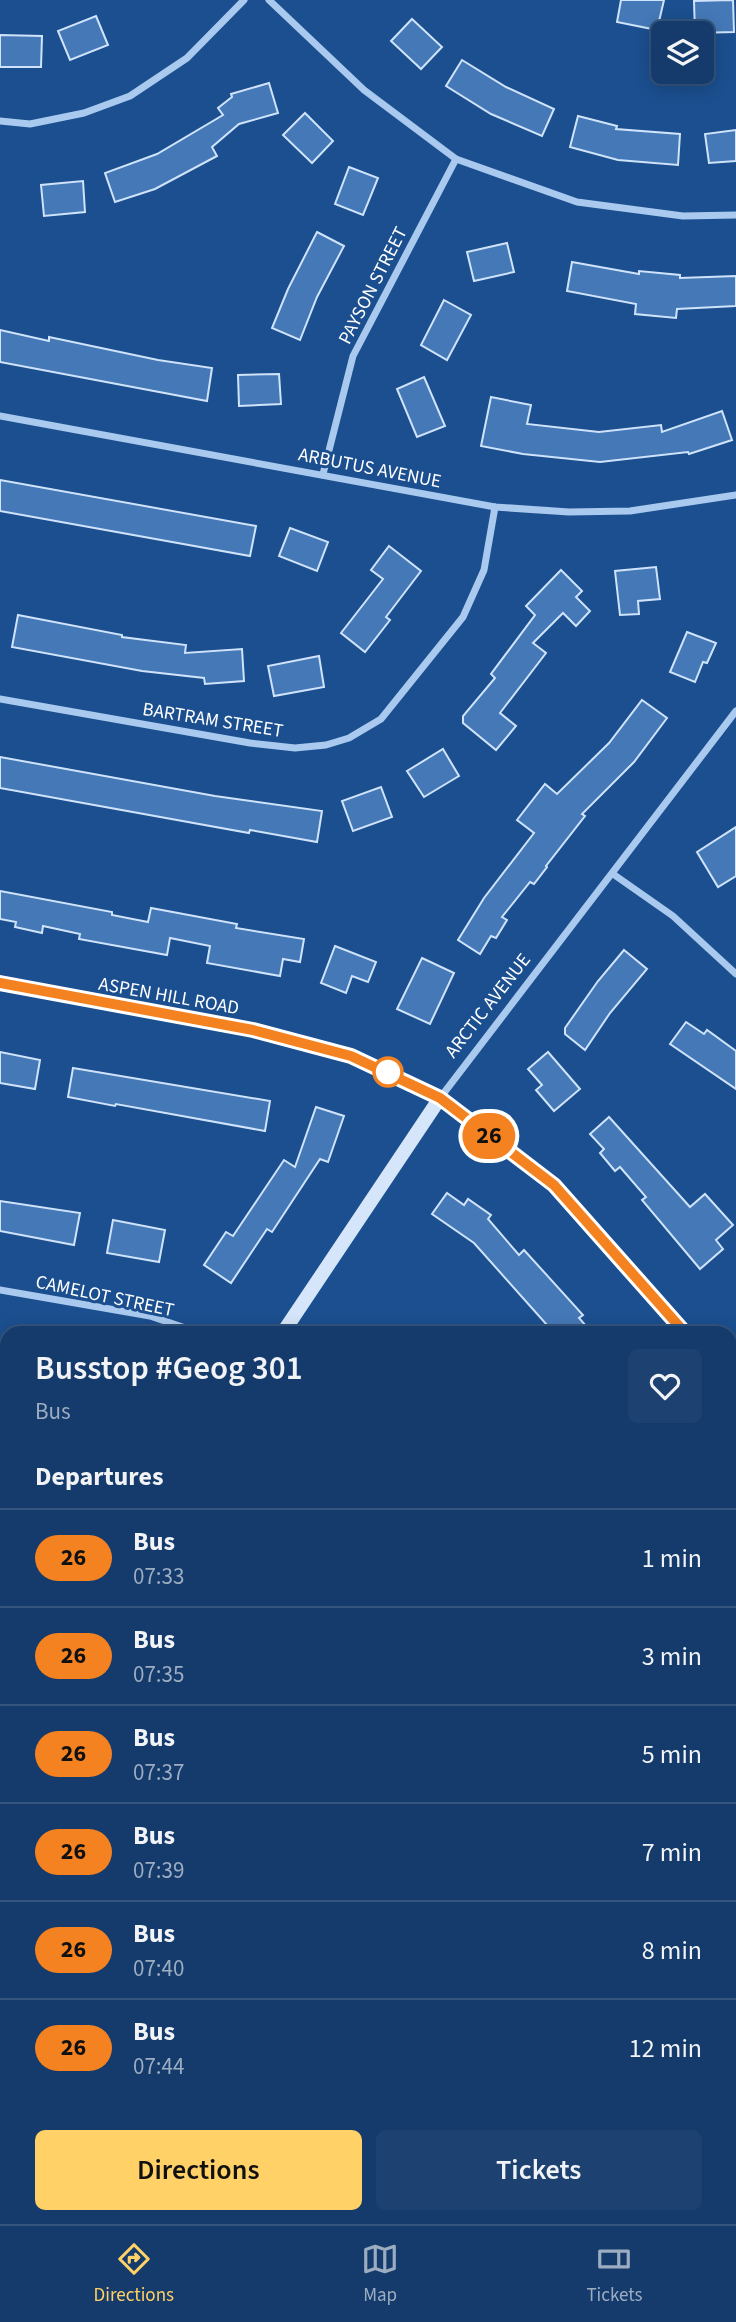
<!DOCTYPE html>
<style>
:root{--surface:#143b6b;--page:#1d4271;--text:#f1f3f6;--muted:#9dadc1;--line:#33557e;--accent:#ffd166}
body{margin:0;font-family:"Source Sans 3",sans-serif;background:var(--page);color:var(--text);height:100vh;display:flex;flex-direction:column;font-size:26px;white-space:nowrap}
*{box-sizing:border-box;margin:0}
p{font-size:23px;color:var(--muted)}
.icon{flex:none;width:38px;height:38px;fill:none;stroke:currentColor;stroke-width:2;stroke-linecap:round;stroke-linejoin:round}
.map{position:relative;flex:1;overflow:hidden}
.sheet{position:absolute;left:0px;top:1326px;width:737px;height:898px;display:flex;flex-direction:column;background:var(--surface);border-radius:21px 21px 0 0;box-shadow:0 4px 18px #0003,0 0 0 2px var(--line)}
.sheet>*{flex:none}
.badge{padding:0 14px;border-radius:23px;font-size:24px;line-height:46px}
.buttons{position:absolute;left:651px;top:21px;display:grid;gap:14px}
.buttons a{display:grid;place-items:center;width:63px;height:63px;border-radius:10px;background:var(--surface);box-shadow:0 4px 18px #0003,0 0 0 2px var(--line);font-size:35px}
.map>.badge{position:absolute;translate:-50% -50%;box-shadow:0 0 0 4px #fff}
h2{padding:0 35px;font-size:26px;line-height:63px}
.round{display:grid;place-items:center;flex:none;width:74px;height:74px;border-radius:10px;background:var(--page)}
.head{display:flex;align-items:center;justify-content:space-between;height:119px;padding:0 35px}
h1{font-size:33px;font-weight:600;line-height:52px}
.action{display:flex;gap:14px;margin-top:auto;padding:14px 35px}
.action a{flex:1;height:80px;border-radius:10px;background:var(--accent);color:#111;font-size:28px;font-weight:600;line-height:80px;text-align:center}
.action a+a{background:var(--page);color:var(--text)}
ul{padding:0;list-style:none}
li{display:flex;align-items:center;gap:21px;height:98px;padding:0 35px;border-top:2px solid var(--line)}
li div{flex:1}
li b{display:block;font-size:26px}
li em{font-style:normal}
li .badge{min-width:77px;font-weight:700;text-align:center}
.menu{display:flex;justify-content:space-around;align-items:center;height:98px;border-top:2px solid var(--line);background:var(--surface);font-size:19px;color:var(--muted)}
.menu a{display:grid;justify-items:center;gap:4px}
.menu .current{color:var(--accent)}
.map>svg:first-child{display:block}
.green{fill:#2e69ad}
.building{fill:#4478b7;stroke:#cfe3fa;stroke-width:2}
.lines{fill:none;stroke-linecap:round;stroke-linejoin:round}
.path{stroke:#a9c9ee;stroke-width:3.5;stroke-dasharray:3.5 5;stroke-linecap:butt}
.lane{stroke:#a9c9ee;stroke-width:5}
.street{stroke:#a9c9ee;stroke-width:7}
.secondary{stroke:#d6e6fa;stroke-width:14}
.line-casing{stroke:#fff;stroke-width:16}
.line{stroke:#f58220;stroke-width:10}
.stop-dot{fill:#fff;stroke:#f58220;stroke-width:3.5}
.labels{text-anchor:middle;stroke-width:6;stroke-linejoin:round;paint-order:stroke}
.street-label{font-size:19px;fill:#fff;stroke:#1b4f8f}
</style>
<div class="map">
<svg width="736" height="2224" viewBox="0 0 736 2224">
<rect width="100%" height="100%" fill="#1b4f8f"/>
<!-- green -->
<path class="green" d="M736,2129V2224H626L634,2217H730V2135Z"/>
<!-- building -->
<g class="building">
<path d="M621,0H664L657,30L617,22Z"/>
<path d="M733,0L734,32L695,33L694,1Z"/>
<path d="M96,16L108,45L70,60L58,31Z"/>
<path d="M412,19L442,47L421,69L391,41Z"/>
<path d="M0,35L42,36L41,67H0Z"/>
<path d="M462,60L506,87L554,109L542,136L491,114L446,86Z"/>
<path d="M269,83L278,113L239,124L212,147L217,156L155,189L115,202L105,173L157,154L223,115L218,108L232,97L231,94Z"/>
<path d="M305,113L333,141L312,163L283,135Z"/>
<path d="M578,116L617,126L616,129L680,134L678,165L618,160L570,147Z"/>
<path d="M736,130V161L709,163L705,134Z"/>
<path d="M349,167L378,178L363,215L335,204Z"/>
<path d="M83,181L85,212L44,216L41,185Z"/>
<path d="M317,232L344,246L317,297L300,340L272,328L288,289Z"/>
<path d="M507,243L514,272L474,281L467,252Z"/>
<path d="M572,262L639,274V271L680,275V278L736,276V306L677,309L676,318L635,314L636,304L567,291Z"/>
<path d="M444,300L471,315L447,360L421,345Z"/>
<path d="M0,330L49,341V337L158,360L212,368L207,401L0,362Z"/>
<path d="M279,374L281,404L239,406L238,375Z"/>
<path d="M424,377L445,426L417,437L397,389Z"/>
<path d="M491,397L531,405L527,424L599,432L661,425L662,432L722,411L732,440L689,454L688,452L600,462L523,454L481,446Z"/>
<path d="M0,480L256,526L250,556L0,511Z"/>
<path d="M290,528L328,542L317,571L279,556Z"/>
<path d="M389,546L421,571L386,617L390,620L365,652L341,633L383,579L371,570Z"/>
<path d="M656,567L660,599L638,601L639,614L620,615L615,571Z"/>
<path d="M561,570L582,591L576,597L590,611L576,626L563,613L533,643L546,653L500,713L516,726L496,750L463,723V716L495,678L491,674L535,615L526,606Z"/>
<path d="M18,615L122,635V637L186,645L185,653L242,649L244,681L205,684L204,678L142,671L12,647Z"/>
<path d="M687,632L716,643L707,663L703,662L695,682L670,672Z"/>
<path d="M319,656L324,687L274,696L268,666Z"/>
<path d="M642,700L667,718L634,762L582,814L585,816L546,866L547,867L534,884L530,882L502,917L507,920L496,938L491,936L480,954L458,940L484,898L534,833L517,820L545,784L557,794L609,743Z"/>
<path d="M443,749L459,776L424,797L407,771Z"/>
<path d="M0,757L215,796L322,811L317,842L250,830L249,833L0,788Z"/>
<path d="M381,787L392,817L353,831L342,801Z"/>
<path d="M736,827V876L718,887L697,852Z"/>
<path d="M0,891L112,912V915L148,922L151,908L237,924L236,928L304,939L300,962L283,959L280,976L207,963L210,946L170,938L167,955L79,939L80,934L43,926L42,933L15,927L16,922L0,919Z"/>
<path d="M335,946L376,962L368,982L352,976L346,993L321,983Z"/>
<path d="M624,950L647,969L610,1013L585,1050L565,1034V1028L598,981Z"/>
<path d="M422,958L454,973L430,1024L397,1009Z"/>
<path d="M686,1022L704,1034L707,1030L736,1051V1089L670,1044Z"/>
<path d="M0,1052L40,1060L35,1089L0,1083Z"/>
<path d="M548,1052L580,1089L554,1111L536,1090L542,1085L528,1069Z"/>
<path d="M73,1068L270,1101L265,1131L116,1104L115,1106L68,1097Z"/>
<path d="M316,1107L344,1116L328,1162L320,1159L272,1232L267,1229L231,1283L204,1265L226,1232L233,1236L284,1160L295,1167Z"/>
<path d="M609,1117L690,1207L705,1194L733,1225L716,1240L723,1249L700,1269L642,1200L646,1197L620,1167L615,1171L600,1153L604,1149L590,1134Z"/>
<path d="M447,1193L464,1205L468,1199L491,1215L488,1219L519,1255L524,1250L583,1315L579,1318L593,1334H555L474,1243L432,1214Z"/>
<path d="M0,1201L80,1213L74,1245L0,1231Z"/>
<path d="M113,1220L165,1230L159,1262L107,1253Z"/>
</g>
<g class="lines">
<!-- path -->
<path class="path" d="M0,1930L7,1939"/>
<!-- lane -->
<g class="lane">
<path d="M0,1771L7,1779"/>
<path d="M0,1839L7,1831"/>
<path d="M0,2200L7,2199"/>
<path d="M62,2217L67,2224"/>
<path d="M458,2224L467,2217"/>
</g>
<!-- street -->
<g class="street">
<path d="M269,0L364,90L456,159L577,202L683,216L736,215"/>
<path d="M0,121L30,124L84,113L130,96L187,58L244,0"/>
<path d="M0,416L495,507L569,512L630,511L736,495"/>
<path d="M323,474L353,356L456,159"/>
<path d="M0,699L250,743L295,748L326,745L349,738L381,719L463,617L484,570L495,507"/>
<path d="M613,874L673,916L736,974"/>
<path d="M440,1098L736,711"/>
<path d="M0,1290L150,1316L203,1334"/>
</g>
<!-- secondary -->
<g class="secondary">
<path d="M0,983L253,1030L350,1056L440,1098L554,1185L686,1334"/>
<path d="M282,1334L440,1098"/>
<path d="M730,1382L736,1389"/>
<path d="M0,1604L7,1599"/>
</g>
</g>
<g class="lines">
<defs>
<path id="line" d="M0,983L253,1030L351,1056L440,1098L554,1185L686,1334"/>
</defs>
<!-- line casing -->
<use href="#line" class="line-casing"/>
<!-- line -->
<use href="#line" class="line"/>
</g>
<!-- markers -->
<circle class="stop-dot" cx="388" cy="1072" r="14"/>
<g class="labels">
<!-- street labels -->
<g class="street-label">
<text transform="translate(372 285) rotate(-63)" y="7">PAYSON STREET</text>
<text transform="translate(370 467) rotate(11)" y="7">ARBUTUS AVENUE</text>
<text transform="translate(213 719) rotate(9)" y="7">BARTRAM STREET</text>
<text transform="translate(169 995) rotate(10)" y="7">ASPEN HILL ROAD</text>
<text transform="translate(487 1005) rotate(-52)" y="7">ARCTIC AVENUE</text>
<text transform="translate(105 1295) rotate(12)" y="7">CAMELOT STREET</text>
</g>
</g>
</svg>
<div class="buttons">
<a><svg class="icon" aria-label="layers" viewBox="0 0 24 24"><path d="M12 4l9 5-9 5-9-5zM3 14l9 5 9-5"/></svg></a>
</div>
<b class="badge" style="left:489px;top:1136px;background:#f58220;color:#111">26</b>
<section class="sheet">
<div class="head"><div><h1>Busstop #Geog 301</h1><p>Bus</p></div><a class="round"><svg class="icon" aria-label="heart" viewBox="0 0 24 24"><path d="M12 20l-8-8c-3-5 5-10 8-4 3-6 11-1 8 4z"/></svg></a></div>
<h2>Departures</h2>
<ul>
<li><span class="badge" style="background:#f58220;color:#111">26</span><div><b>Bus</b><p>07:33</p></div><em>1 min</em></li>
<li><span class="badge" style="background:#f58220;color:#111">26</span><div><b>Bus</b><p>07:35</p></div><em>3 min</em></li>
<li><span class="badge" style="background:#f58220;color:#111">26</span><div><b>Bus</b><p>07:37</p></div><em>5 min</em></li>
<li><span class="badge" style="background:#f58220;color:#111">26</span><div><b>Bus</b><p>07:39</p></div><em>7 min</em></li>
<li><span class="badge" style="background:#f58220;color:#111">26</span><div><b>Bus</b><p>07:40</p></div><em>8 min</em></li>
<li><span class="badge" style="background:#f58220;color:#111">26</span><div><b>Bus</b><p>07:44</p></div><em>12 min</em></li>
</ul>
<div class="action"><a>Directions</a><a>Tickets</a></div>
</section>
</div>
<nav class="menu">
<a class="current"><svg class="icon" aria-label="directions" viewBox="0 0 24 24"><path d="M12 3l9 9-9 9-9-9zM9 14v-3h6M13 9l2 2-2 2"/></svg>Directions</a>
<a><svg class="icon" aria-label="map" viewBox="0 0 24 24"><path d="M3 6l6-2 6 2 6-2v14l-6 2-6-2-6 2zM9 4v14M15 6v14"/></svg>Map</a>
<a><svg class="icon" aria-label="tickets" viewBox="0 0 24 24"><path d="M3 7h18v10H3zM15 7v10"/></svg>Tickets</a>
</nav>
